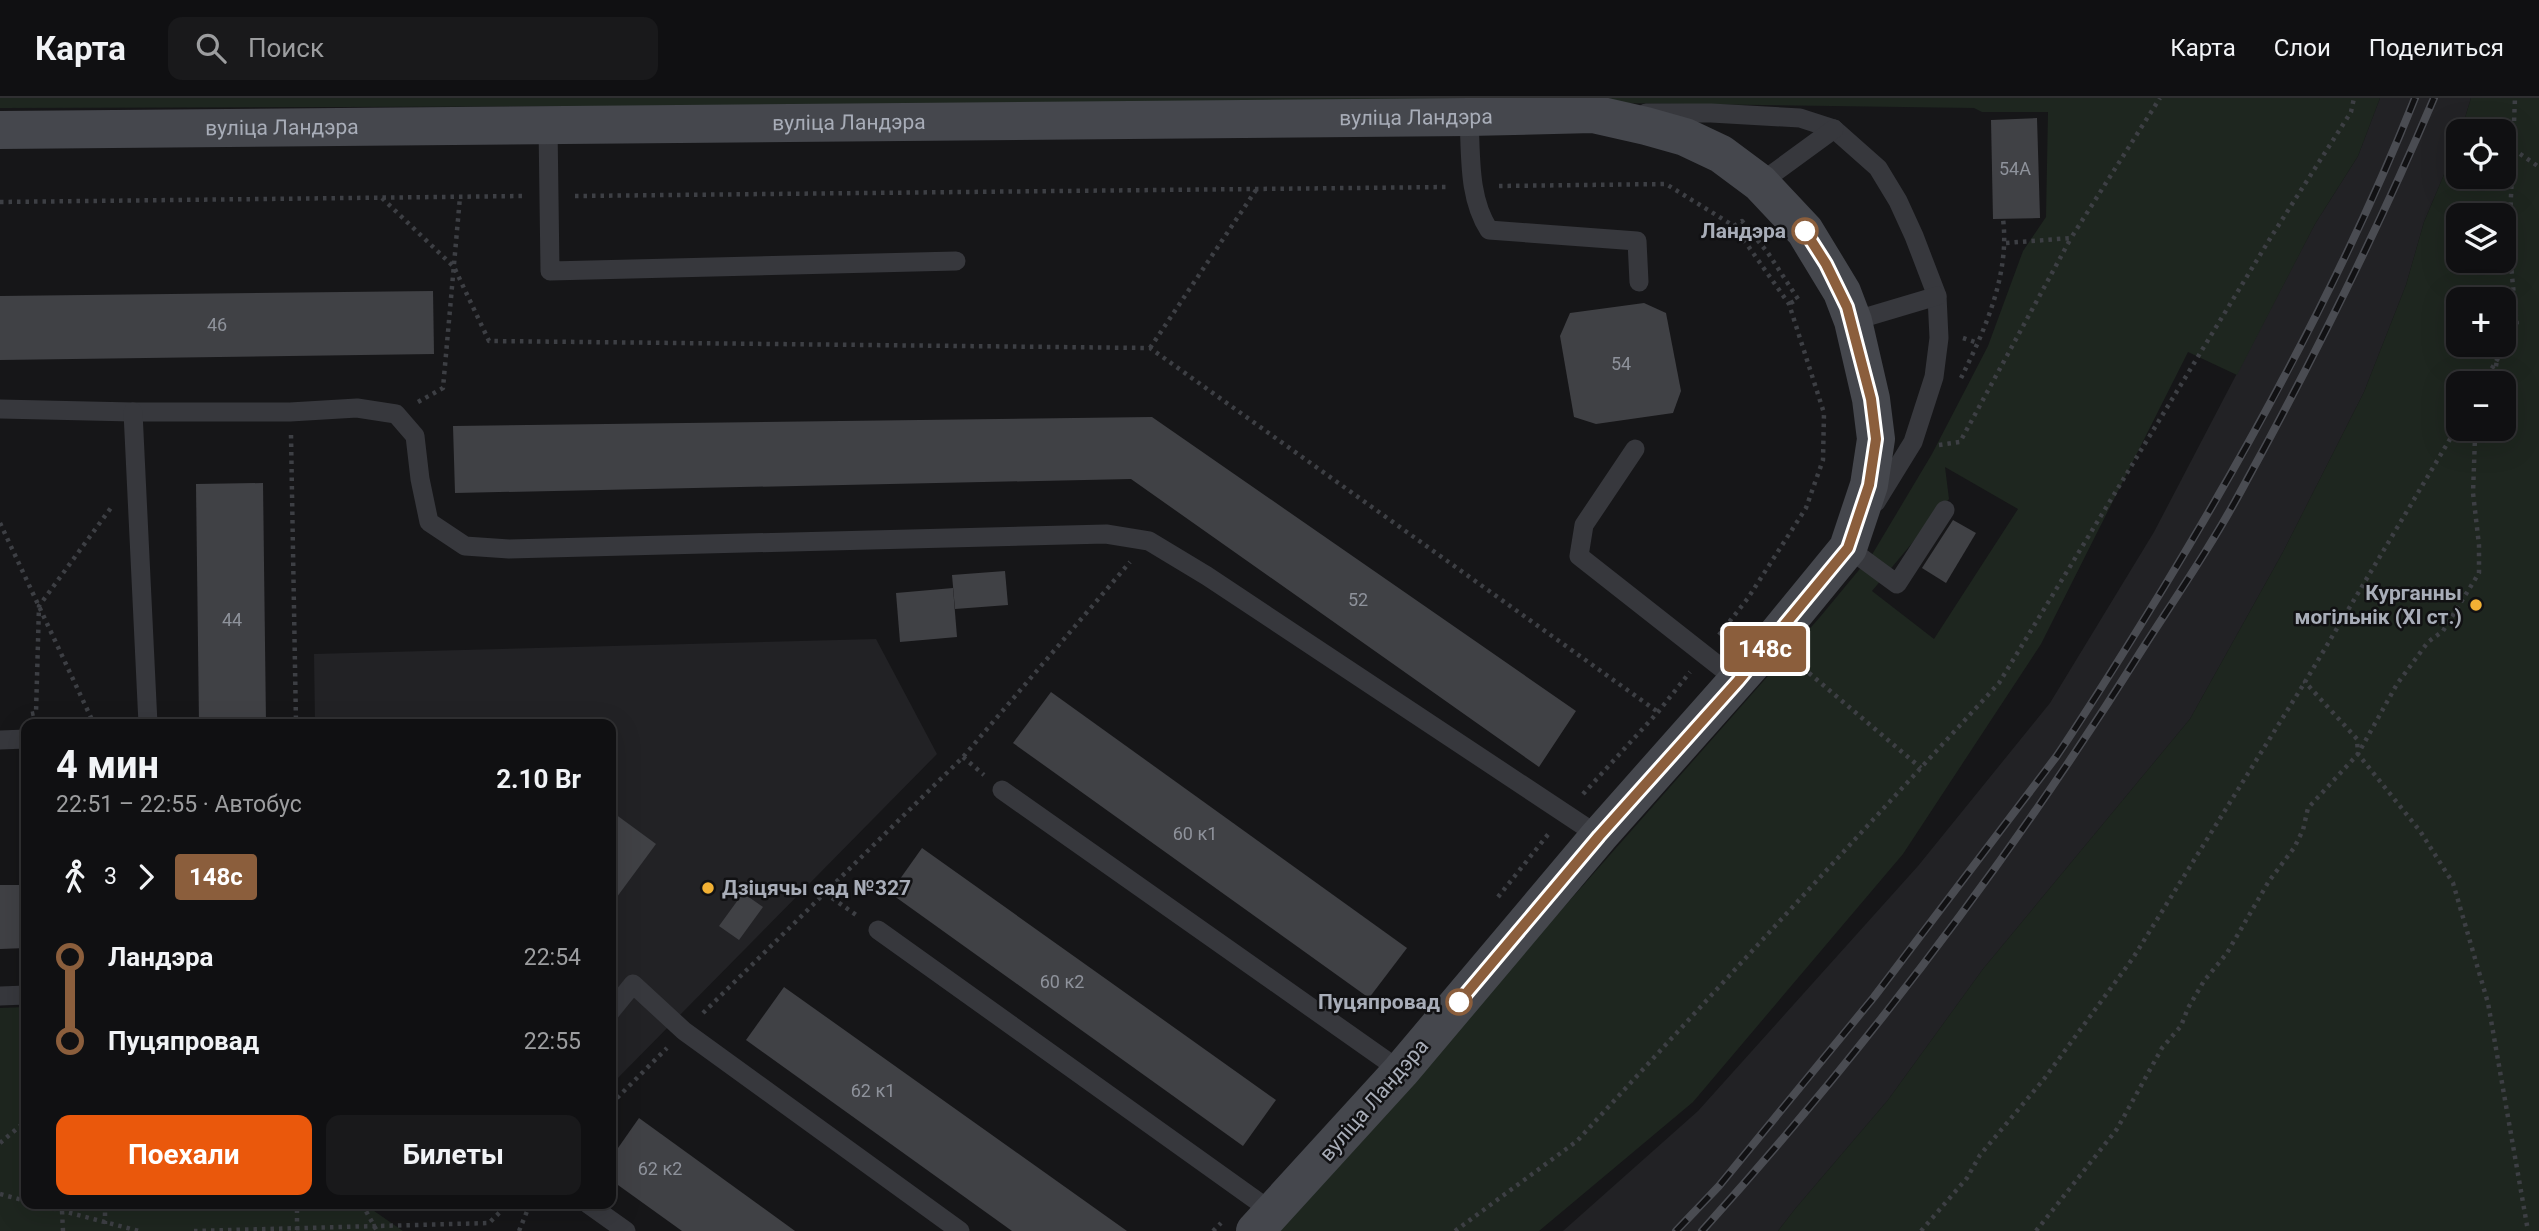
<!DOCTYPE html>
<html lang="ru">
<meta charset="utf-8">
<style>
:root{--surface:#101012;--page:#19191b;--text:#f1f3f6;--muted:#9c9d9f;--line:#303032;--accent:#ea580c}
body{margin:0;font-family:Roboto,sans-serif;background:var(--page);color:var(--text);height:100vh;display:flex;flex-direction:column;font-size:26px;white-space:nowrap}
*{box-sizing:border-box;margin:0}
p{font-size:23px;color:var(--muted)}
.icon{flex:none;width:38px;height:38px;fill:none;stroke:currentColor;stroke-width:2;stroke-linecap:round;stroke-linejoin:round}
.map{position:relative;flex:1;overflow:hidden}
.side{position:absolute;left:21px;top:621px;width:595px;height:490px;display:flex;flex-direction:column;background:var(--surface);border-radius:14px;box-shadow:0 7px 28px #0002,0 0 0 2px var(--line)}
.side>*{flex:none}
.badge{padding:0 14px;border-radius:5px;font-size:24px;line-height:46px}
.tools{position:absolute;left:2446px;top:21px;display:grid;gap:14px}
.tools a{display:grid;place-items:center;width:70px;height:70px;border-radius:14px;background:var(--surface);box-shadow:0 7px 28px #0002,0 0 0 2px var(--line);font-size:35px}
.map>.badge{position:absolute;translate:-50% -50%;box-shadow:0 0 0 4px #fff}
.legs{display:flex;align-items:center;gap:10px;height:77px;padding:0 35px;font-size:23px}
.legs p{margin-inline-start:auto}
.headline{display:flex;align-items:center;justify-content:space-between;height:119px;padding:0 35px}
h1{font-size:38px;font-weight:700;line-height:52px}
.action{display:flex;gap:14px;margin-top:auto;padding:14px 35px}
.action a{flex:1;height:80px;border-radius:14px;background:var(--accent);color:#fff;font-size:28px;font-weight:700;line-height:80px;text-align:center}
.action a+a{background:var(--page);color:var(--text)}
ul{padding:0 35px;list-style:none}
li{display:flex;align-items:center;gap:24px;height:84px;font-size:26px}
li i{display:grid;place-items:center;width:10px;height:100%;margin:0 9px;background:currentColor}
li i::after{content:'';width:18px;height:18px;margin:-9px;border:5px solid;border-radius:50%;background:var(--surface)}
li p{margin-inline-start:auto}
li:first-child i{background:linear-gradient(#0000 50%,currentColor 0)}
li:last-child i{background:linear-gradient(currentColor 50%,#0000 0)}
header{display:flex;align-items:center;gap:42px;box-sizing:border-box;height:98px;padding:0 35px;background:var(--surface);border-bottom:2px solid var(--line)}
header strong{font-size:33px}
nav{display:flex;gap:38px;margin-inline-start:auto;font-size:24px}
.search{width:490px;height:63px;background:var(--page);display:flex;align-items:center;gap:18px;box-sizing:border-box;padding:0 24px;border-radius:14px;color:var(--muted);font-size:26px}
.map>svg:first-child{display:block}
.built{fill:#222225}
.green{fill:#1e261f;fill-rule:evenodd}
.building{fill:#404145}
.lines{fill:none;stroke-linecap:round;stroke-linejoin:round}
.path{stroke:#3d3f44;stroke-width:4.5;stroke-dasharray:3.5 5;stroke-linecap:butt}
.lane{stroke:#37383d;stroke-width:19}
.secondary{stroke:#45474d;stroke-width:38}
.rail-casing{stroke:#4a4c52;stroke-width:8}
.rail{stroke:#111113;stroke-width:5;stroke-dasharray:16;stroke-linecap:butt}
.line-1-casing{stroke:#fff;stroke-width:16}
.line-1{stroke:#8b5e3c;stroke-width:10}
.stop-1-dot{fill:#fff;stroke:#8b5e3c;stroke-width:3.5}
.poi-dot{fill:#f2b134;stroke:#111113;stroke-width:2.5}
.labels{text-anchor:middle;stroke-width:5;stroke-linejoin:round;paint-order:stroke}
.number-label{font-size:18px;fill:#8e929b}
.street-label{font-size:21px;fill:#a8adb8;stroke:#111113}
.stop-label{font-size:21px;font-weight:bold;fill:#a8adb8;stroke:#111113;text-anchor:end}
.poi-label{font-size:21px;font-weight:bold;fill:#a8adb8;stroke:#111113;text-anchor:end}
</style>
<header>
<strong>Карта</strong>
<div class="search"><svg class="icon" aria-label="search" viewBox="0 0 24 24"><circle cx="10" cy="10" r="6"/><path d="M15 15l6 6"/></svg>Поиск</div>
<nav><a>Карта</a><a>Слои</a><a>Поделиться</a></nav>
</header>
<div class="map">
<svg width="2539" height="1133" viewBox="0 0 2539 1133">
<rect width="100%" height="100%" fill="#161618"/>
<!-- built -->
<g class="built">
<path d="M2380,0H2471L2461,33H2459V41L2424,124L2406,187L2364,294L2283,454L2190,621L1983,871L1888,1002L1795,1111L1778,1133H1563L1698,1013L1918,768L2050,605L2154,434L2315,126L2358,58Z"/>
<path d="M876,541L937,656L611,987V626H315L314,556Z"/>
</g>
<!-- green -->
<g class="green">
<path d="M0,0H2380L2358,58L2315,126L2237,277L2188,254L2041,546L1903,756L1693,1004L1539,1133H1278L1820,519L1873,455L1932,356L1988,248L2023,153L2046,119L2048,14H1982L1974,10L1612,5L0,10ZM1945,369L2018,411L1934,541L1872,493L1949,401Z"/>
<path d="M2471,0H2539V1133H1778L1795,1111L1888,1002L1983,871L2190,621L2283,454L2364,294L2406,187L2424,124L2459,41V79H2504V33H2461ZM2504,117V163H2459V117ZM2504,201V247H2459V201ZM2459,285H2504V331H2459Z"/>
<path d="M26,909V1106H364L403,1133H0V910Z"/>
</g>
<!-- building -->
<g class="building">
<path d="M2037,20L2040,120L1993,121L1991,22Z"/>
<path d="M433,193L434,256L0,262V198Z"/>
<path d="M1644,205L1666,215L1681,293L1673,315L1596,326L1574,319L1560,238L1570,215Z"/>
<path d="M1152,319L1576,613L1539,669L1131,381L455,395L453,328Z"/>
<path d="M263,385L266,626H199L196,386Z"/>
<path d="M1953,422L1976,435L1946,485L1922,470Z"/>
<path d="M1005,473L1008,507L955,511L952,477Z"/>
<path d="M953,490L957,539L900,544L896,495Z"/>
<path d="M1051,594L1407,850L1369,900L1013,645Z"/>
<path d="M611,713L656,746L611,807Z"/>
<path d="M922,750L1276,1002L1243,1048L890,795Z"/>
<path d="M0,787H26V850L0,851Z"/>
<path d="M743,795L763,809L739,842L719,828Z"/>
<path d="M784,889L1127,1133H1012L746,942Z"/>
<path d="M639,1020L795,1133H682L611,1082V1060Z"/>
</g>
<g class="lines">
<!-- path -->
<g class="path">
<path d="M2513,51L2539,69"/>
<path d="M1499,88L1666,86L1734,128L1789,206L1824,315L1823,362L1806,410L1748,500L1719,537"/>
<path d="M575,98L1448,89"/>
<path d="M382,100L454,169L489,243L1150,250L1658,614"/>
<path d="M0,104L524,98"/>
<path d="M1734,128L1742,123L1768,155L1798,201L1789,206"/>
<path d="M2006,145L2071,140L2160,0"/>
<path d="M1963,240L1978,245"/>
<path d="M1150,250L1256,92"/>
<path d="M1961,280C1985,232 2010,176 2003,121"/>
<path d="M2483,285L2517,229L2509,147L2515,0"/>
<path d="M2493,285L2497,262"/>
<path d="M418,304L443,290L460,99"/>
<path d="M2459,326L2305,584L2357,641L2358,656L2420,733L2453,785L2488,905L2528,1133"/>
<path d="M291,337L296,626"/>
<path d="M1939,347L1960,344L2071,140"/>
<path d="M0,425L94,626"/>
<path d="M1796,564L1921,670"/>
<path d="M31,616L36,615L39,508L113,407"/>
<path d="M963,659L984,677"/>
<path d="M1583,696L1658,614L1690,574"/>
<path d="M825,795L859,819"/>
<path d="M1498,799L1550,734"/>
<path d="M703,915L963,659L1130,464"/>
<path d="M611,1006L667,950"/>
<path d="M0,1045L26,1023"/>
<path d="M0,1096L26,1103"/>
<path d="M36,1106L139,1133"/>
<path d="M105,1106V1126"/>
<path d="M362,1106L377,1133"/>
<path d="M62,1113L63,1133"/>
<path d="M297,1132V1106"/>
<path d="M194,1133L489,1125L508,1106"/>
<path d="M519,1133L530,1106"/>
<path d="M1213,1133L1221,1125"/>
<path d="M1455,1133L1577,1043L1999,585L2271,139L2351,14L2354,0"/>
<path d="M1921,1133L1967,1080L1980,1057L2044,981L2133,860L2305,584"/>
<path d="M2036,1133L2117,1031L2162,950L2181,928L2188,910L2204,883L2227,855L2269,783L2294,750L2303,732L2308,710L2358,656L2397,586L2428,544L2443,533L2479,475V447L2473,395L2475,340L2478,331"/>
</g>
<!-- lane -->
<g class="lane">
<path d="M1646,15H1711L1800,20L1834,31L1878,70L1898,103L1914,138L1937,198L1939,240L1934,279L1913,344L1876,404"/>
<path d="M1469,19C1471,58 1468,99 1489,132L1637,143L1639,184"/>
<path d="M548,27L550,173L956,163"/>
<path d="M1760,85L1834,31"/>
<path d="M1853,223L1937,198"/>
<path d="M0,311L133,314H290L357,310L396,316L415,338L420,381L429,424L465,448L509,451L1106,436L1149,443L1207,478L1599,738"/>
<path d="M133,314L148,626"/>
<path d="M1635,351L1584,427L1579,458L1738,583"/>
<path d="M1851,445L1848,450L1897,486L1945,412"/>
<path d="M0,642L26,641"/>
<path d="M1002,692L1401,973"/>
<path d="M878,832L1274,1115"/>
<path d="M0,898L26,897"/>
<path d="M611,913L633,886L684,933L960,1133"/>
<path d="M588,1106L626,1133"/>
</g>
<!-- secondary -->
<path class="secondary" id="s1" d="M0,32L1469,19L1593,16L1646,28L1685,39L1721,56L1760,85L1805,133L1842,194L1853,223L1871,301L1876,341L1869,387L1848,450L1771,544L1599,738L1401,973L1255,1133"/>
<defs>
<g id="rail">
<path d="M1676,1133L1719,1088L1874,899L2056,659C2094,603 2129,546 2164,489C2259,333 2347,170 2415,0"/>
<path d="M1702,1133C1866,951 2015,754 2145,547C2178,496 2213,445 2242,391C2312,264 2377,134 2434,0"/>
</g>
</defs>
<!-- rail casing -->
<use href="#rail" class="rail-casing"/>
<!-- rail -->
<use href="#rail" class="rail"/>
</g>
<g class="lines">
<defs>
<path id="line-1" d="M1459,904L1599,738L1738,583L1848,450L1869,387L1876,341L1871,301L1847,209L1826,166L1805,133"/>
</defs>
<!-- line-1 casing -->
<use href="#line-1" class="line-1-casing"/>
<!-- line-1 -->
<use href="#line-1" class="line-1"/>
</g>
<!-- markers -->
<g class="stop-1-dot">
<circle cx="1805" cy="133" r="12"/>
<circle cx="1459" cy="904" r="12"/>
</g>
<g class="poi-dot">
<circle cx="2476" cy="507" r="7"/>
<circle cx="708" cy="790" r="7"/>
</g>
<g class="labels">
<!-- number labels -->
<g class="number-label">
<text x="2015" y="77">54А</text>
<text x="217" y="233">46</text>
<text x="1621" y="272">54</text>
<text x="1358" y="508">52</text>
<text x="232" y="528">44</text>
<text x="1195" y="742">60 к1</text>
<text x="1062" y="890">60 к2</text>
<text x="873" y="999">62 к1</text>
<text x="660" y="1077">62 к2</text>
</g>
<!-- street labels -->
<g class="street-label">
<text dy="7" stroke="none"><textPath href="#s1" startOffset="1416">вуліца Ландэра</textPath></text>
<text dy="7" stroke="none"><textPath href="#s1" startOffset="849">вуліца Ландэра</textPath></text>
<text dy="7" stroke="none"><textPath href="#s1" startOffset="282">вуліца Ландэра</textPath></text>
<text transform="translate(1374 1002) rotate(-49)" y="7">вуліца Ландэра</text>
</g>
<!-- stop labels -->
<g class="stop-label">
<text x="1786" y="140">Ландэра</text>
<text x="1440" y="911">Пуцяпровад</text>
</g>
<!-- poi labels -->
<g class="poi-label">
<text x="2462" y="502">Курганны<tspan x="2462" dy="24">могільнік (XI ст.)</tspan></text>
<text x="722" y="797" text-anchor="start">Дзіцячы сад №327</text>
</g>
</g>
</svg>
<div class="tools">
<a><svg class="icon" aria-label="locate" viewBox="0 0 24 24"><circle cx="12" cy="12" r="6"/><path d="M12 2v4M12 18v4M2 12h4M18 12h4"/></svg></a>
<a><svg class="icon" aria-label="layers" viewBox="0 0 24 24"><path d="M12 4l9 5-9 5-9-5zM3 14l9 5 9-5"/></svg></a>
<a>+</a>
<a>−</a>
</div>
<b class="badge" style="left:1765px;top:551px;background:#8b5e3c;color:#fff">148с</b>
<section class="side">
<div class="headline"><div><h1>4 мин</h1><p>22:51 – 22:55 · Автобус</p></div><b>2.10 Br</b></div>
<div class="legs"><svg class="icon" aria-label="walk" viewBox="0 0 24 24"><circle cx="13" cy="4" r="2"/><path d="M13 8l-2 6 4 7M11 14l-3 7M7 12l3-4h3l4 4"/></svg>3<svg class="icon" aria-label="forward" viewBox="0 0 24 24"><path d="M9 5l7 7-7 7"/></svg><b class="badge" style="background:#8b5e3c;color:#fff">148с</b></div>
<ul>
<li><i style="color:#8b5e3c"></i><b>Ландэра</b><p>22:54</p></li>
<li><i style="color:#8b5e3c"></i><b>Пуцяпровад</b><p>22:55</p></li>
</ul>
<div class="action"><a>Поехали</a><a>Билеты</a></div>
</section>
</div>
